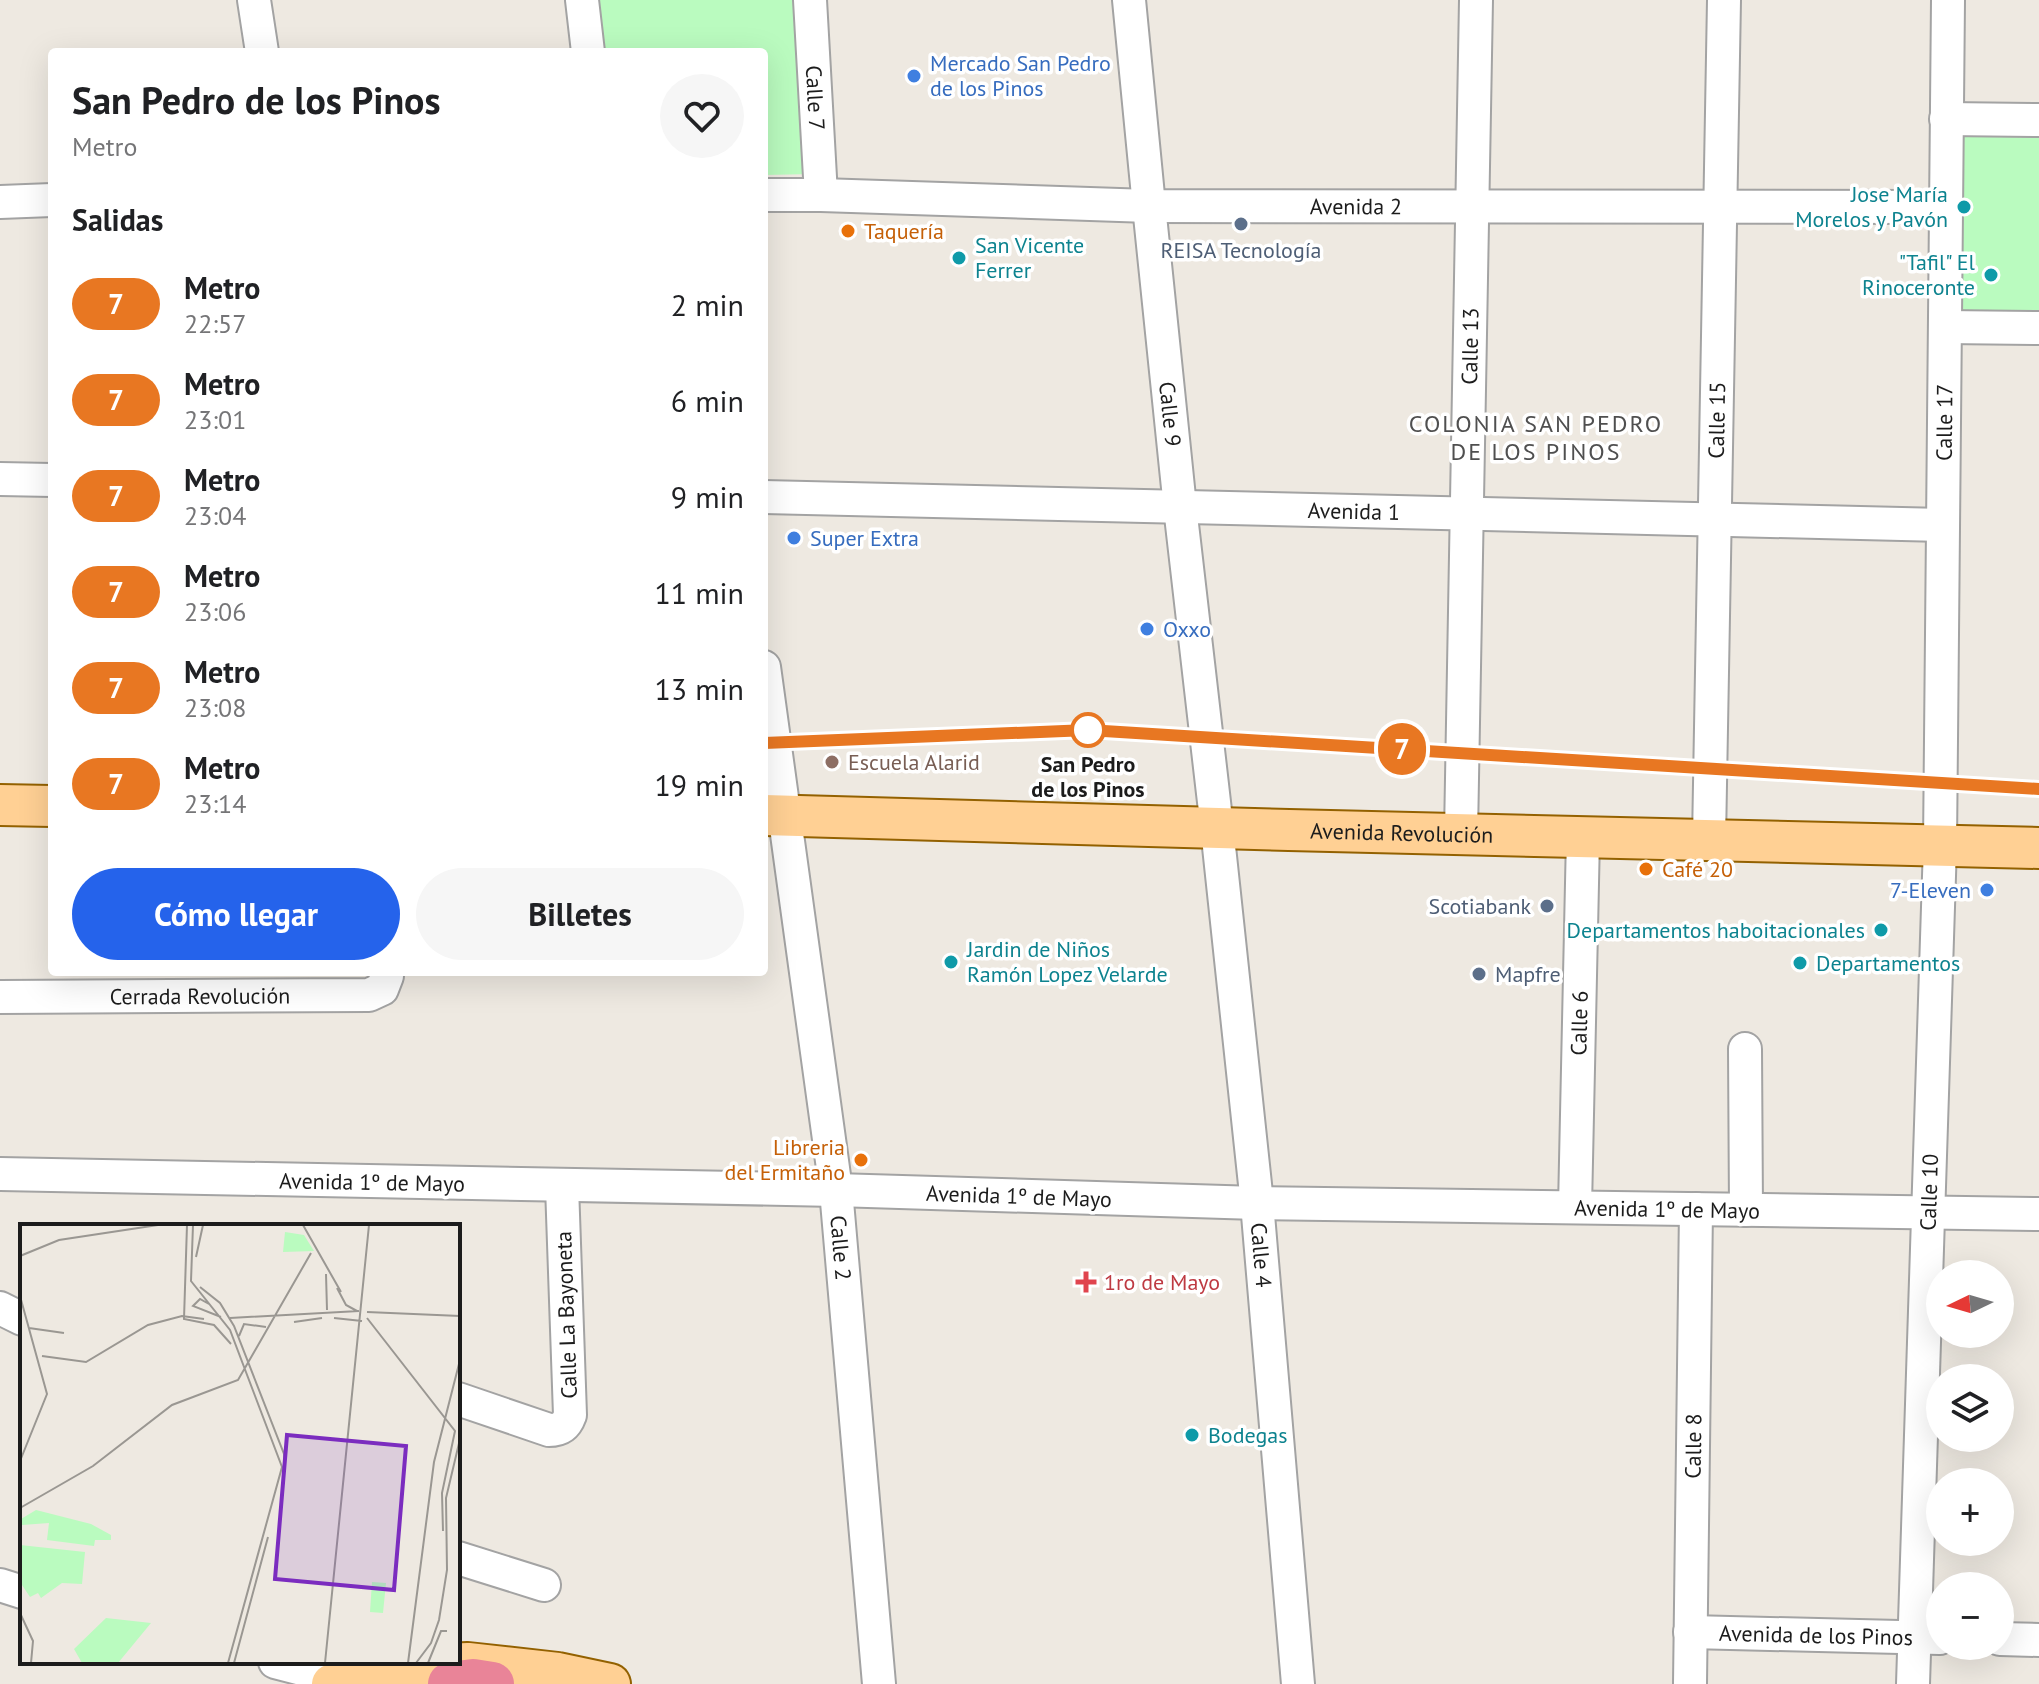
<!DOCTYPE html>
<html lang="es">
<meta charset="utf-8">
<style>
:root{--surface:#fff;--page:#f6f6f6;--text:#202124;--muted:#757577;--accent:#2563eb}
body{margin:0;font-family:"PT Sans",sans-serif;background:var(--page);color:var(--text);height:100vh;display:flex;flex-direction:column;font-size:30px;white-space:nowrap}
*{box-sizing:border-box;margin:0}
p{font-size:26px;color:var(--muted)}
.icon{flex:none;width:44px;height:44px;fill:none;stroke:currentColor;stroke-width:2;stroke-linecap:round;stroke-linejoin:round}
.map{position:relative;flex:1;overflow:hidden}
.side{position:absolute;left:48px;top:48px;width:720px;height:928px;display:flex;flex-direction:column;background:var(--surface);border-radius:8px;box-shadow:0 8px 32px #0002}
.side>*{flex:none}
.badge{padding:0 16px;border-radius:26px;font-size:28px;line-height:52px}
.needle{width:52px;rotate:265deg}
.fabs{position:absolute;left:1926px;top:1260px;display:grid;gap:16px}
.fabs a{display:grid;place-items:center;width:88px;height:88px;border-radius:50%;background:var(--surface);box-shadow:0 8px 32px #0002;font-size:40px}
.map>.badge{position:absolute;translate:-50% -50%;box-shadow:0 0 0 4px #fff}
h2{padding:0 24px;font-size:30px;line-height:72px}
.round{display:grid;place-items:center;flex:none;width:84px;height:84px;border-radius:42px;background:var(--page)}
.head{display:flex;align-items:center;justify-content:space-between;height:136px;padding:0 24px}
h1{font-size:38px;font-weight:700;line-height:60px}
.primary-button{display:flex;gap:16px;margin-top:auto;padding:16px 24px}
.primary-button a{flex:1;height:92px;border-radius:48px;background:var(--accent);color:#fff;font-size:32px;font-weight:700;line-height:92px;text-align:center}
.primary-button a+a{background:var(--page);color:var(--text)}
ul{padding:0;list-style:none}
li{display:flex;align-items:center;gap:24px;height:96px;padding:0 24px}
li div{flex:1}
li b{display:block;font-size:30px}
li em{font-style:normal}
li .badge{min-width:88px;font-weight:700;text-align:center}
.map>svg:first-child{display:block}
.park{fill:#bafbbf}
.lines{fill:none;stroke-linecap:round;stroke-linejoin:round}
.minor-casing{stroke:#a3a3a3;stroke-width:36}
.major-casing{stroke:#936100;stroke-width:44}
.highway-casing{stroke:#dc1d60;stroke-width:48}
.minor{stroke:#fff;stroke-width:32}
.major{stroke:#ffd094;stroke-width:40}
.highway{stroke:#e98498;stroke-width:44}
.line-casing{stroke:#fff;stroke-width:18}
.line{stroke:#e87722;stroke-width:12}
.shop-dot{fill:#3f7fe0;stroke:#fff;stroke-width:3}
.culture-dot{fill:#0f9aa8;stroke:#fff;stroke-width:3}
.service-dot{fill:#5c6f8a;stroke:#fff;stroke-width:3}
.food-dot{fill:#e8710a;stroke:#fff;stroke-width:3}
.stop-dot{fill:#fff;stroke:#e87722;stroke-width:4}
.education-dot{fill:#8d6e63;stroke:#fff;stroke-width:3}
.health-dot{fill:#e0444e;stroke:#fff;stroke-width:3}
.labels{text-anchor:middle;stroke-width:7;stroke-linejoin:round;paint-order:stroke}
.shop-label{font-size:22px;fill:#366cbe;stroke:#fff;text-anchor:start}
.street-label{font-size:22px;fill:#1c1c1c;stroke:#fff}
.culture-label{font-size:22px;fill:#0d838f;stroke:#fff;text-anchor:start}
.food-label{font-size:22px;fill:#c56008;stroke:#fff;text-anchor:start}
.service-label{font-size:22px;fill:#4e5e75;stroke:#fff}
.education-label{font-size:22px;fill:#785e54;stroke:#fff;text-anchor:start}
.stop-label{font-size:22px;font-weight:bold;fill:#1c1c1c;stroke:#fff}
.health-label{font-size:22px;fill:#be3a42;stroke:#fff;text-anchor:start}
.neighbourhood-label{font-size:24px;letter-spacing:2px;fill:#4f4f4f;stroke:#fff}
.inset-road{fill:none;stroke:#9a9792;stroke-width:2}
.view{fill:#7b2cbf;fill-opacity:0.15;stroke:#7b2cbf;stroke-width:4}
.inset-edge{fill:none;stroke:#1c1c1c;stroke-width:4}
</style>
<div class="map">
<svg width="2039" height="1684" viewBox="0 0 2039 1684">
<rect width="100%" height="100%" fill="#eee9e1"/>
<!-- park -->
<g class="park">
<path d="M587,0H802L815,174L764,175V52H593Z"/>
<path d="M1960,111L2039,112V313L1958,314Z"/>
</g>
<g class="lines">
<defs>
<g id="minor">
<path d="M254,0L262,52"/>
<path d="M582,0L588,52"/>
<path id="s1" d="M810,0L821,195"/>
<path id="s2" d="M1129,0L1149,206L1180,507L1217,828L1257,1203L1298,1684"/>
<path d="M1946,119L2039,120"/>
<path id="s3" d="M764,195H821L1149,206L1946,207"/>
<path d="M0,202L52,200"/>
<path d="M1945,327L2039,328"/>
<path d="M0,479L52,480"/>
<path id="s4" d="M764,497L1943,525"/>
<path id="s5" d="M764,667L836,1190L879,1684"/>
<path id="s6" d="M1461,834L1476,0"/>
<path id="s7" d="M1709,840L1724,0"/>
<path id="s8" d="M0,997L369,995L382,989L387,976V972"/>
<path d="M1745,1049L1746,1210"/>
<path d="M0,1174L836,1190L1257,1203L2039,1214"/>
<path id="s9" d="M1575,1207L1583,837"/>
<path d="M0,1308L22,1319"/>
<path d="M458,1399L549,1430C561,1430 566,1426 570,1415L562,1186"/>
<path d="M458,1558L544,1585"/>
<path d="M0,1585L22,1592"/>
<path id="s10" d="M1690,1632L1940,1638"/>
<path d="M2000,1639L2039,1640"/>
<path d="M275,1662L344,1680"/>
<path id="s11" d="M1690,1684L1696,1209"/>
<path id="s12" d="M1913,1684L1940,845L1948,0"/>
</g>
<g id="major">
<path d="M0,805L52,806"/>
<path id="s13" d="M764,815L1289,830L2039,848"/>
<path d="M332,1684L380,1667L468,1663L558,1673L610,1684"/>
</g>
<path id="highway" d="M450,1684L473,1681L492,1684"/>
</defs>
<!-- minor casing -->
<use href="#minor" class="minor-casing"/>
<!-- major casing -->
<use href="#major" class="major-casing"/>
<!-- highway casing -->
<use href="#highway" class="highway-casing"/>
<!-- minor -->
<use href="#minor" class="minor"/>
<!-- major -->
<use href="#major" class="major"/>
<!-- highway -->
<use href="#highway" class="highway"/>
</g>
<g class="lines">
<defs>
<path id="line" d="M764,743L1088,730L2039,789"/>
</defs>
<!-- line casing -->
<use href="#line" class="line-casing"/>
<!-- line -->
<use href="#line" class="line"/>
</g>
<!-- markers -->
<g class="shop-dot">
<circle cx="914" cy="76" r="8"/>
<circle cx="794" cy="538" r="8"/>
<circle cx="1147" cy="629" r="8"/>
<circle cx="1987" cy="890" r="8"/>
</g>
<g class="culture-dot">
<circle cx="1964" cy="207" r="8"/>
<circle cx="959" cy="258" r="8"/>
<circle cx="1991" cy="275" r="8"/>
<circle cx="1881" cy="930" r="8"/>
<circle cx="951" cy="962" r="8"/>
<circle cx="1800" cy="963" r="8"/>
<circle cx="1192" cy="1435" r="8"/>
</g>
<g class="service-dot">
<circle cx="1241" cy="224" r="8"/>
<circle cx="1547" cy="906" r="8"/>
<circle cx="1479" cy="974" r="8"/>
</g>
<g class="food-dot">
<circle cx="848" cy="231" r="8"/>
<circle cx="1646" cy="869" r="8"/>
<circle cx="861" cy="1160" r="8"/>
</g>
<circle class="stop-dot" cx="1088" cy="730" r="16"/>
<circle class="education-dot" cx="832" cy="762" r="8"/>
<path class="health-dot" d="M1082 1270h8v8h8v8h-8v8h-8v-8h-8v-8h8z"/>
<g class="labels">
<!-- shop labels -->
<g class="shop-label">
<text x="930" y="71">Mercado San Pedro<tspan x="930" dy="25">de los Pinos</tspan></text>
<text x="810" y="546">Super Extra</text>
<text x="1163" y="637">Oxxo</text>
<text x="1971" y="898" text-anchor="end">7-Eleven</text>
</g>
<!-- street labels -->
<g class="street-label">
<text dy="8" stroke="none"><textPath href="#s1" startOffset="98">Calle 7</textPath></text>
<text dy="8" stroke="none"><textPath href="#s3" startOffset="592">Avenida 2</textPath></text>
<text dy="8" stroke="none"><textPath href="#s6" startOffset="488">Calle 13</textPath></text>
<text dy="8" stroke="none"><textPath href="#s2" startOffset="416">Calle 9</textPath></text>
<text dy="8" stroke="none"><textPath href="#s7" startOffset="420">Calle 15</textPath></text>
<text dy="8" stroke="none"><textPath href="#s12" startOffset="1262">Calle 17</textPath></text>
<text dy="8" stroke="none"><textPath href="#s4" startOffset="590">Avenida 1</textPath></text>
<text dy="8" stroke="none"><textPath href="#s13" startOffset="638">Avenida Revolución</textPath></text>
<text dy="8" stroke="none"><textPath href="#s8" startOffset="200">Cerrada Revolución</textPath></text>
<text dy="8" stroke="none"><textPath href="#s9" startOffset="184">Calle 6</textPath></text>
<text transform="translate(372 1182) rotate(1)" y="8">Avenida 1º de Mayo</text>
<text dy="8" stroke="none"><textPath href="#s12" startOffset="492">Calle 10</textPath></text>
<text transform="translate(1019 1196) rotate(2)" y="8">Avenida 1º de Mayo</text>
<text transform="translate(1667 1209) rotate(1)" y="8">Avenida 1º de Mayo</text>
<text dy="8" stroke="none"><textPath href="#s5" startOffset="586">Calle 2</textPath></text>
<text dy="8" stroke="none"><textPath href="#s2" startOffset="1262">Calle 4</textPath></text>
<text transform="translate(566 1315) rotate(-92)" y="8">Calle La Bayoneta</text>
<text dy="8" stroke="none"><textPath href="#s11" startOffset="238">Calle 8</textPath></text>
<text dy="8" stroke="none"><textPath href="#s10" startOffset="126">Avenida de los Pinos</textPath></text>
</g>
<!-- culture labels -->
<g class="culture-label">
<text x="1948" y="202" text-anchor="end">Jose María<tspan x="1948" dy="25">Morelos y Pavón</tspan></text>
<text x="975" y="253">San Vicente<tspan x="975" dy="25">Ferrer</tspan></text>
<text x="1975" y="270" text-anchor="end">"Tafil" El<tspan x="1975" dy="25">Rinoceronte</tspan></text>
<text x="1865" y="938" text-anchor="end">Departamentos haboitacionales</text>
<text x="967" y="957">Jardin de Niños<tspan x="967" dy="25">Ramón Lopez Velarde</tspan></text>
<text x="1816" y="971">Departamentos</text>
<text x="1208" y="1443">Bodegas</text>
</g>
<!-- food labels -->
<g class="food-label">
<text x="864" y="239">Taquería</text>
<text x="1662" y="877">Café 20</text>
<text x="845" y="1155" text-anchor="end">Libreria<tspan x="845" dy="25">del Ermitaño</tspan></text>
</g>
<!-- service labels -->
<g class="service-label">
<text x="1241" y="258">REISA Tecnología</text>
<text x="1531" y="914" text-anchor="end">Scotiabank</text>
<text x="1495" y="982" text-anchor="start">Mapfre</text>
</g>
<!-- education labels -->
<g class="education-label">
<text x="848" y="770">Escuela Alarid</text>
</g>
<!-- stop labels -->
<g class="stop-label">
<text x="1088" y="772">San Pedro<tspan x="1088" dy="25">de los Pinos</tspan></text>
</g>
<!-- health labels -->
<g class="health-label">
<text x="1104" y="1290">1ro de Mayo</text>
</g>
<!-- neighbourhood labels -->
<g class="neighbourhood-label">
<text x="1536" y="432">COLONIA SAN PEDRO<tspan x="1536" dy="28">DE LOS PINOS</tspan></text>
</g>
</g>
<!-- overview -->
<g transform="translate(20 1224)">
<rect width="440" height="440" fill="#eee9e1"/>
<path d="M265,8L284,11L294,27L263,28ZM16,286L71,300L91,311V316H75L74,322L27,316L29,299L2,301L1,295ZM0,321L65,328L62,360L42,359L21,374L18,369L10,373L0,358ZM352,358L366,359L363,389L350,388ZM86,394L131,399L98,439H62L54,425Z" fill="#bafbbf"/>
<path class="inset-road" d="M167,1L164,95L194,101L211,120M173,1L171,57L210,106L262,243L208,439M283,1L321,68M0,32L39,16L138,1M176,33L183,1M306,50L307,86M180,63L200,79L214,102L264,230L265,248M317,64L326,81L337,87M0,72L27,170L0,237M189,80L180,75L173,82L201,93M347,88L440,92M210,94L339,87M314,94L342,97M347,94L435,207L422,269L423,307M274,98L302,94M9,104L44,109M219,112L224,100L246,103M22,132L66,138L128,101L162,92L184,95M0,284L73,242L152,181L218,156L291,29M0,389L13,417L11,439M214,439L248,313M305,439L349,1M388,439L414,238L440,136M396,439L411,419L419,396L427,346L426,274L440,215M408,439L421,407H427"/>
<path class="view" d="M267,211L386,222L374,366L255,355Z"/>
<rect width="440" height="440" class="inset-edge"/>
</g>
</svg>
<div class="fabs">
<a><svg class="needle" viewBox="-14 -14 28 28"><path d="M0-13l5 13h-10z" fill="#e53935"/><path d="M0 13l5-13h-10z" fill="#757577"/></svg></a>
<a><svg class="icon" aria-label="layers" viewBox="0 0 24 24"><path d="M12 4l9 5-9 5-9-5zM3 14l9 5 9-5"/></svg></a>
<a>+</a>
<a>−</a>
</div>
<b class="badge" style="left:1402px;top:749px;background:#e87722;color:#fff">7</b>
<section class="side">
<div class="head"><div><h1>San Pedro de los Pinos</h1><p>Metro</p></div><a class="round"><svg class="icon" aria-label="heart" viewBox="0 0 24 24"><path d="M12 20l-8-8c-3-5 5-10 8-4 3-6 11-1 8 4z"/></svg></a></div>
<h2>Salidas</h2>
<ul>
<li><span class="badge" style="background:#e87722;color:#fff">7</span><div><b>Metro</b><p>22:57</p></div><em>2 min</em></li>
<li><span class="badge" style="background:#e87722;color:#fff">7</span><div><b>Metro</b><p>23:01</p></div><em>6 min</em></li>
<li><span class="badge" style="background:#e87722;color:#fff">7</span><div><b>Metro</b><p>23:04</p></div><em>9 min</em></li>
<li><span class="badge" style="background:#e87722;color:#fff">7</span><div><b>Metro</b><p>23:06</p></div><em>11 min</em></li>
<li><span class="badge" style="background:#e87722;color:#fff">7</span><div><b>Metro</b><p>23:08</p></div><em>13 min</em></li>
<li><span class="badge" style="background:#e87722;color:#fff">7</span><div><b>Metro</b><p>23:14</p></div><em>19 min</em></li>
</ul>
<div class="primary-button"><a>Cómo llegar</a><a>Billetes</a></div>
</section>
</div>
